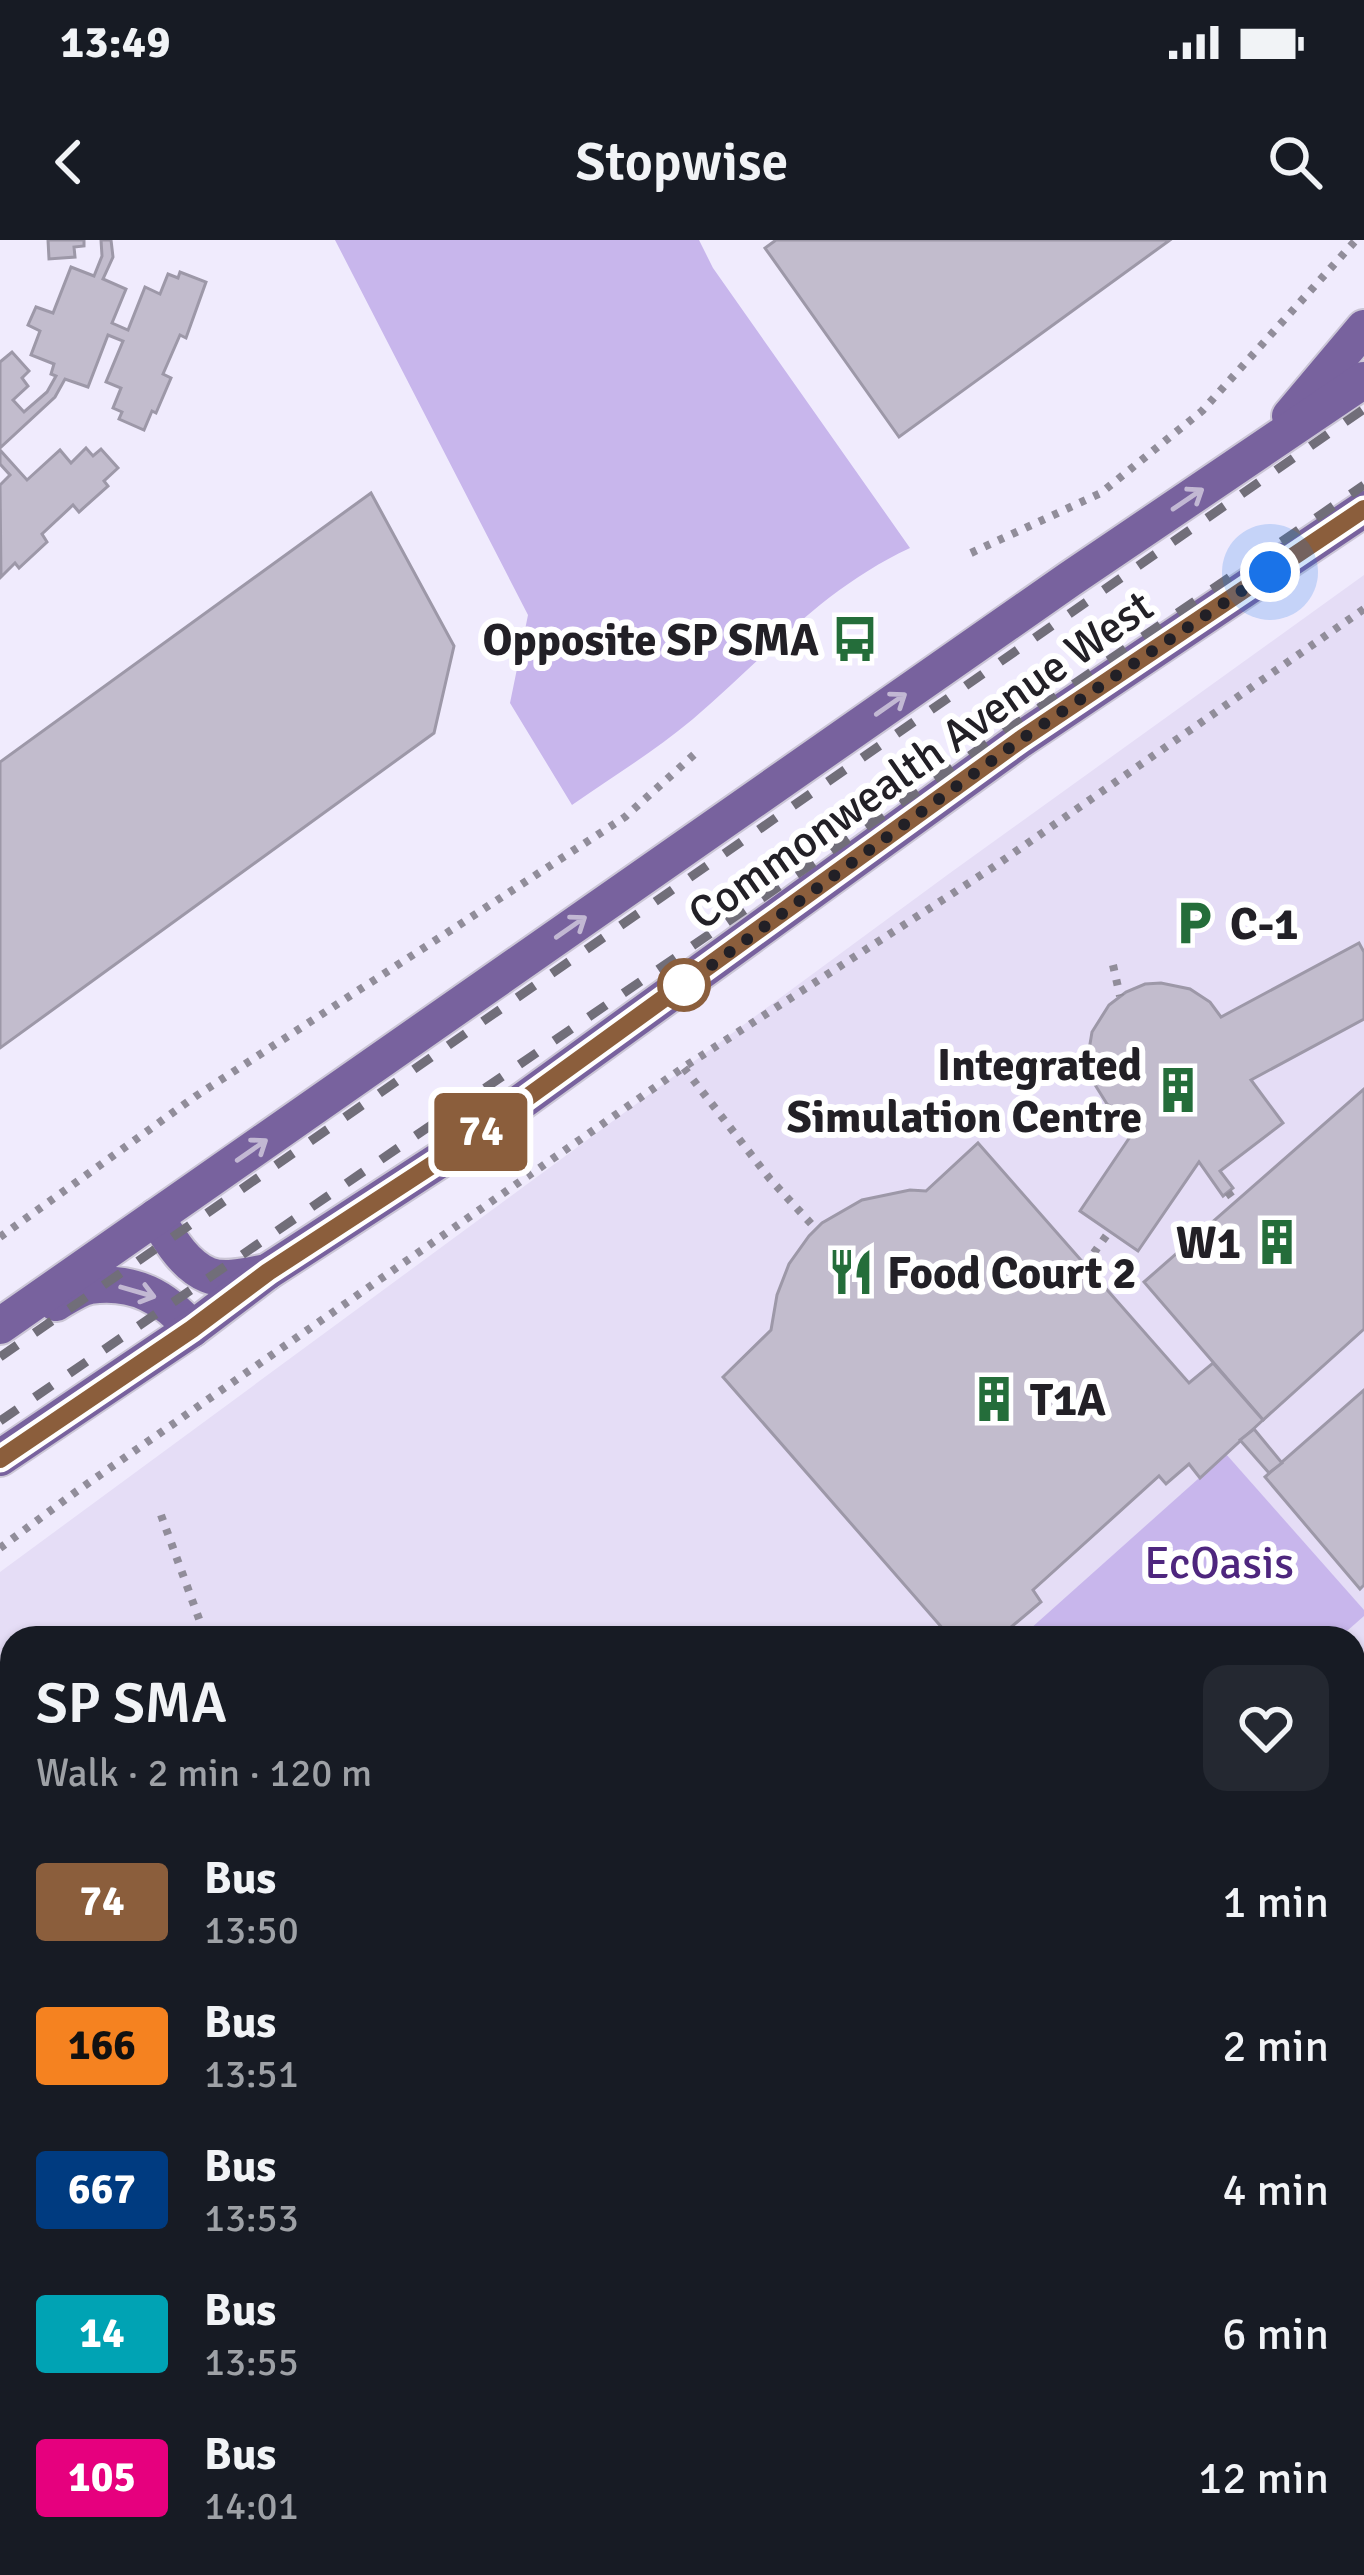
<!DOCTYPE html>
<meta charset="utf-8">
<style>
:root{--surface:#171b24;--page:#242831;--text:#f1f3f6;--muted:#9ea1a6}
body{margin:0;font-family:Signika,sans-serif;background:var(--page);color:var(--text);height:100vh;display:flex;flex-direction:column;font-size:45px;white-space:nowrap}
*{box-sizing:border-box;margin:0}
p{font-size:39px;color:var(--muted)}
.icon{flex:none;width:66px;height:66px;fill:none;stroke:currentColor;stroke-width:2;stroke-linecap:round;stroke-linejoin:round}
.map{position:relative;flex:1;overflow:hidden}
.panel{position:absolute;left:0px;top:1386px;width:1365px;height:951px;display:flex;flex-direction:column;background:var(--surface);border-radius:36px 36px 0 0;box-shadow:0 3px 9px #0004}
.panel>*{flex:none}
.badge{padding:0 24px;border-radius:9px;font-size:42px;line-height:78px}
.you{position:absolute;width:60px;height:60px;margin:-30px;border:9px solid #fff;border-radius:50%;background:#1a73e8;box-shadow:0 0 0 18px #1a73e833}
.map>.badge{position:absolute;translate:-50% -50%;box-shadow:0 0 0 6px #fff}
.round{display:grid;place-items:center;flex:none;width:126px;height:126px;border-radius:24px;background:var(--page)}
.head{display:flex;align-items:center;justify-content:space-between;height:204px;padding:0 36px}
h1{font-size:57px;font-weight:600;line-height:90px}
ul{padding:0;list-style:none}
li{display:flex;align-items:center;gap:36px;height:144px;padding:0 36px}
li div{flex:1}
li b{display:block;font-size:45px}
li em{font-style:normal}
li .badge{min-width:132px;font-weight:700;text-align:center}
.status{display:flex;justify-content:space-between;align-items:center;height:84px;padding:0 60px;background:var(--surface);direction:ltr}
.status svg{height:33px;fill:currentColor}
header{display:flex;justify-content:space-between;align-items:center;height:156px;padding:0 36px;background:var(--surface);font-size:54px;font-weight:600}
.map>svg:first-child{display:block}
.built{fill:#e5ddf6;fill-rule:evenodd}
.green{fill:#c8b6ec}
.building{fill:#c2bccd;stroke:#9d98a8;stroke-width:3}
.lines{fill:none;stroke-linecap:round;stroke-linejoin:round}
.primary-casing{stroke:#cbc6d6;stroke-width:40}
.path{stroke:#918d9a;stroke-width:8;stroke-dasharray:6 9;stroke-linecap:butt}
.primary{stroke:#78629e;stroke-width:36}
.rail{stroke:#716e79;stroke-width:9;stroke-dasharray:21 21;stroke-linecap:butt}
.oneway{stroke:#c2b8d3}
.line-casing{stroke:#fff;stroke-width:27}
.line{stroke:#8b5e3c;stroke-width:18}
.walk{stroke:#222026;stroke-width:12;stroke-dasharray:0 21.6}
.stop-dot{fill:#fff;stroke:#8b5e3c;stroke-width:6}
.labels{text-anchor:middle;stroke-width:12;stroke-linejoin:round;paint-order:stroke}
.poi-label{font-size:45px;font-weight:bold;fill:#222026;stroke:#fff;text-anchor:end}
.street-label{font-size:45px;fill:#222026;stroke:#fff}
.park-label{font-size:45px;fill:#4e267e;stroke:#fff}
</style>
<div class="status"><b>13:49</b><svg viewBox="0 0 49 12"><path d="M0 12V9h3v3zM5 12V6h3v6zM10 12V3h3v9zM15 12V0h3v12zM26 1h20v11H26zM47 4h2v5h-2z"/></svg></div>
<header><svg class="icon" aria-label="back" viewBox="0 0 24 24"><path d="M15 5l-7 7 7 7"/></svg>Stopwise<svg class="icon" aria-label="search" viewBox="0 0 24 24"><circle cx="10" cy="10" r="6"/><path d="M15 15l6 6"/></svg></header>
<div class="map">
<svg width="1364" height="2335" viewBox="0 0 1364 2335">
<rect width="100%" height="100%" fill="#f0ebfd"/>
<!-- built -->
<path class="built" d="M1364,335V2335H0V1332L950,633ZM12,1398H1353V2325H12Z"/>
<!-- green -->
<g class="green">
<path d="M335,0H699L713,28L910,308C820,350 766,417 693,479C655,511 612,537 572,565L510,463L528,375Z"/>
<path d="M1226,1214L1364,1370V1376L1339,1398H1020Z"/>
</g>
<!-- building -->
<g class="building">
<path d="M48,0H84V6L74,7L75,17L49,19Z"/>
<path d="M101,0H111L113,17L103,39L126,49L112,83L128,90L145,47L160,54L168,34L178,38L180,32L206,42L186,98L180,95L163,134L171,138L156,173L152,171L144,190L119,179L122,172L113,168L121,148L106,142L123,101L108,95L88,147L65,139L55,157L0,208V122L12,112L29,131L22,138L28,146L13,160L24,172L47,152L56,136L51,134L54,124L31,115L40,91L28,85L36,67L53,73L71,27L94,36L102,16Z"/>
<path d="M776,0H1170L899,197L765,8Z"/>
<path d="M86,208L93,216L101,209L118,228L104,241L108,246L79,272L73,265L42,294L47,302L19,328L15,323L1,337L0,245L10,235L0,224V210L27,240L60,210L71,223Z"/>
<path d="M371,253L454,406L434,493L0,808V522Z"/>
<path d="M1359,703L1364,712V779L1251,840L1283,883L1220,931L1233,948L1223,956L1199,922L1138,1011L1080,971L1138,885L1107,864L1092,840L1088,816L1092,792L1109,765L1126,752L1145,744L1161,743L1190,749L1210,762L1221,777Z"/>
<path d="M1364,849V1089L1263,1180L1144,1042Z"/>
<path d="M978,903L1189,1143L1213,1123L1263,1180L1200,1238L1189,1224L1166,1244L1159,1236L1033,1350L1041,1362L998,1398H951L723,1137L771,1090L777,1055L789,1024L809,996L822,983L862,960L910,950L926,951Z"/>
<path d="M1364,1150V1345L1360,1349L1265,1237Z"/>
<path d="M1254,1189L1282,1223L1269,1233L1240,1200Z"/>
<path d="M0,1694L12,1707V2015L0,2027Z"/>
<path d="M1364,1718V1816L1353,1803V1728Z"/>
<path d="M1364,2066V2240L1353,2228V2075Z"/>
<path d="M12,2088V2237L0,2223V2098Z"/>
<path d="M1353,2228L1364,2240V2335H1168L1180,2325H1353Z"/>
<path d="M0,2268L12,2282V2313L0,2323Z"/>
<path d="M307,2325H425L414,2335H296Z"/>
<path d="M484,2325H526L535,2335H473Z"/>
<path d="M599,2325H717L706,2335H588Z"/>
<path d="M803,2325H840L829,2335H792Z"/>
<path d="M948,2325H979L988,2335H938Z"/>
<path d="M1081,2325H1180L1168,2335H1090Z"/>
</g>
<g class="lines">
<defs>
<g id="primary">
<path d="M1290,176L1364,88"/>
<path d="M156,977C169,998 184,1025 208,1035C225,1042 250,1035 267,1032"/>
<path d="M56,1063C66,1057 79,1048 90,1046C134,1040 165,1057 192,1089"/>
<path d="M0,1086L1070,339L1364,140"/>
<path d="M0,1218L192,1089L267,1032L452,912L1020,500L1364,269"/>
</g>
</defs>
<!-- primary casing -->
<use href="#primary" class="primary-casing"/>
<!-- path -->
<g class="path">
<path d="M971,313L1101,253L1202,171L1356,0"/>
<path d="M1113,725L1120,756"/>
<path d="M684,828L770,939L816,989"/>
<path d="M1228,952L1235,962"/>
<path d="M0,997L196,856L625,577L697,512"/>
<path d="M1085,1025L1109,992"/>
<path d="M161,1275L206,1398"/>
<path d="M0,1308L77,1251L684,827L992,628L1364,369"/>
</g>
<!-- primary -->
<use href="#primary" class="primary"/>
<!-- rail -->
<g class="rail">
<path d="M0,1117L1364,169"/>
<path d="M0,1181L1364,245"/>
</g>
</g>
<!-- one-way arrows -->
<defs><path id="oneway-shaft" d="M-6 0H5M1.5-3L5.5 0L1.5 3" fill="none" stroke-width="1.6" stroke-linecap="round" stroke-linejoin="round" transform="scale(3)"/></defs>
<g class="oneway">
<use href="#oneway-shaft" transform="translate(1188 259) rotate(-34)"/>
<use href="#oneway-shaft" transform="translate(891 464) rotate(-35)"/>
<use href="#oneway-shaft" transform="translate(571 687) rotate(-35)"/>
<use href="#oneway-shaft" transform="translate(252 910) rotate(-35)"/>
<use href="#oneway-shaft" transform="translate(138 1052) rotate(16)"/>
</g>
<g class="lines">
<defs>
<path id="line" d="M0,1219L192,1089L268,1032L452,912L1020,500L1364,269"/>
</defs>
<!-- line casing -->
<use href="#line" class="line-casing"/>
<!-- line -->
<use href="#line" class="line"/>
<!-- walk -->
<path class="walk" d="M684,745L672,754L1020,500L1270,332"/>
</g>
<!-- icons -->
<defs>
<symbol id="bus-bare" viewBox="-9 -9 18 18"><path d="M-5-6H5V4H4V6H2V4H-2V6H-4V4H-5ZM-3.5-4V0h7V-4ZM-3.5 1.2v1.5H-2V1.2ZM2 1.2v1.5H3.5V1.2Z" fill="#246d3a" stroke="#fff" stroke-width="2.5" paint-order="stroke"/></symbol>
<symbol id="parking-bare" viewBox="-9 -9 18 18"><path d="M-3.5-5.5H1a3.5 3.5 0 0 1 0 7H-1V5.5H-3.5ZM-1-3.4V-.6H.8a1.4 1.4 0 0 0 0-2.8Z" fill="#246d3a" stroke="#fff" stroke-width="2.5" paint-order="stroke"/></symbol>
<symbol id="building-bare" viewBox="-9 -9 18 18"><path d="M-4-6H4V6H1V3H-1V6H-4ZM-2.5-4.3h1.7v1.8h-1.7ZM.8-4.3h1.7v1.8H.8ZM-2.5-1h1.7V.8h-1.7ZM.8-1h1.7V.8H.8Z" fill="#246d3a" stroke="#fff" stroke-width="2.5" paint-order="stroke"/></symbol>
<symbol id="restaurant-bare" viewBox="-9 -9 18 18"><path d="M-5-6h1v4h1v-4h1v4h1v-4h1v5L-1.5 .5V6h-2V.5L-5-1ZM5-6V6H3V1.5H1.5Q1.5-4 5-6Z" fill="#246d3a" stroke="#fff" stroke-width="2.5" paint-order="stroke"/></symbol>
</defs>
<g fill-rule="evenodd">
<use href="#bus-bare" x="822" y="366" width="66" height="66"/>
<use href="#parking-bare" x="1161" y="650" width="66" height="66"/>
<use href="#building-bare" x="1145" y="817" width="66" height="66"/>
<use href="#building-bare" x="1244" y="969" width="66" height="66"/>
<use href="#restaurant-bare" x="818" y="999" width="66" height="66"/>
<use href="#building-bare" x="961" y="1126" width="66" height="66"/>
</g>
<!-- markers -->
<circle class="stop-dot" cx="684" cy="745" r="24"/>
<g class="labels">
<!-- poi labels -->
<g class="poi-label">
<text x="819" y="415">Opposite SP SMA</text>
<text x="1230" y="699" text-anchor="start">C-1</text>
<text x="1142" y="840">Integrated<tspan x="1142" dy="52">Simulation Centre</tspan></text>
<text x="1241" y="1018">W1</text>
<text x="887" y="1048" text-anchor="start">Food Court 2</text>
<text x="1030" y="1175" text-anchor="start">T1A</text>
</g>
<!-- street labels -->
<g class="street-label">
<text transform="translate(920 519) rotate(-35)" y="16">Commonwealth Avenue West</text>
</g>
<!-- park labels -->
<g class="park-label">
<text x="1219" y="1338">EcOasis</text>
</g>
</g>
</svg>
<div class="you" style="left:1270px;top:332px"></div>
<b class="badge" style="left:481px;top:892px;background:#8b5e3c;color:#fff">74</b>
<section class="panel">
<div class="head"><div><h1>SP SMA</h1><p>Walk · 2 min · 120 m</p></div><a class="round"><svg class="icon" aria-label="heart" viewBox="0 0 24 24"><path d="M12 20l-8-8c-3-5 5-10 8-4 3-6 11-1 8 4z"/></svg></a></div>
<ul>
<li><span class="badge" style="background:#8b5e3c;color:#fff">74</span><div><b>Bus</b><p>13:50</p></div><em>1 min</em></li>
<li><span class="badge" style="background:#f58220;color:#111">166</span><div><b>Bus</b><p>13:51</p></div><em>2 min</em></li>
<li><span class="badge" style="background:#003b80;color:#fff">667</span><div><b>Bus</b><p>13:53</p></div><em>4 min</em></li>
<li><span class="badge" style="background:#00a3b4;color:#fff">14</span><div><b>Bus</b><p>13:55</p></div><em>6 min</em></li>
<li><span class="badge" style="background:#e6007e;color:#fff">105</span><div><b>Bus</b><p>14:01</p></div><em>12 min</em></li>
</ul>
</section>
</div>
